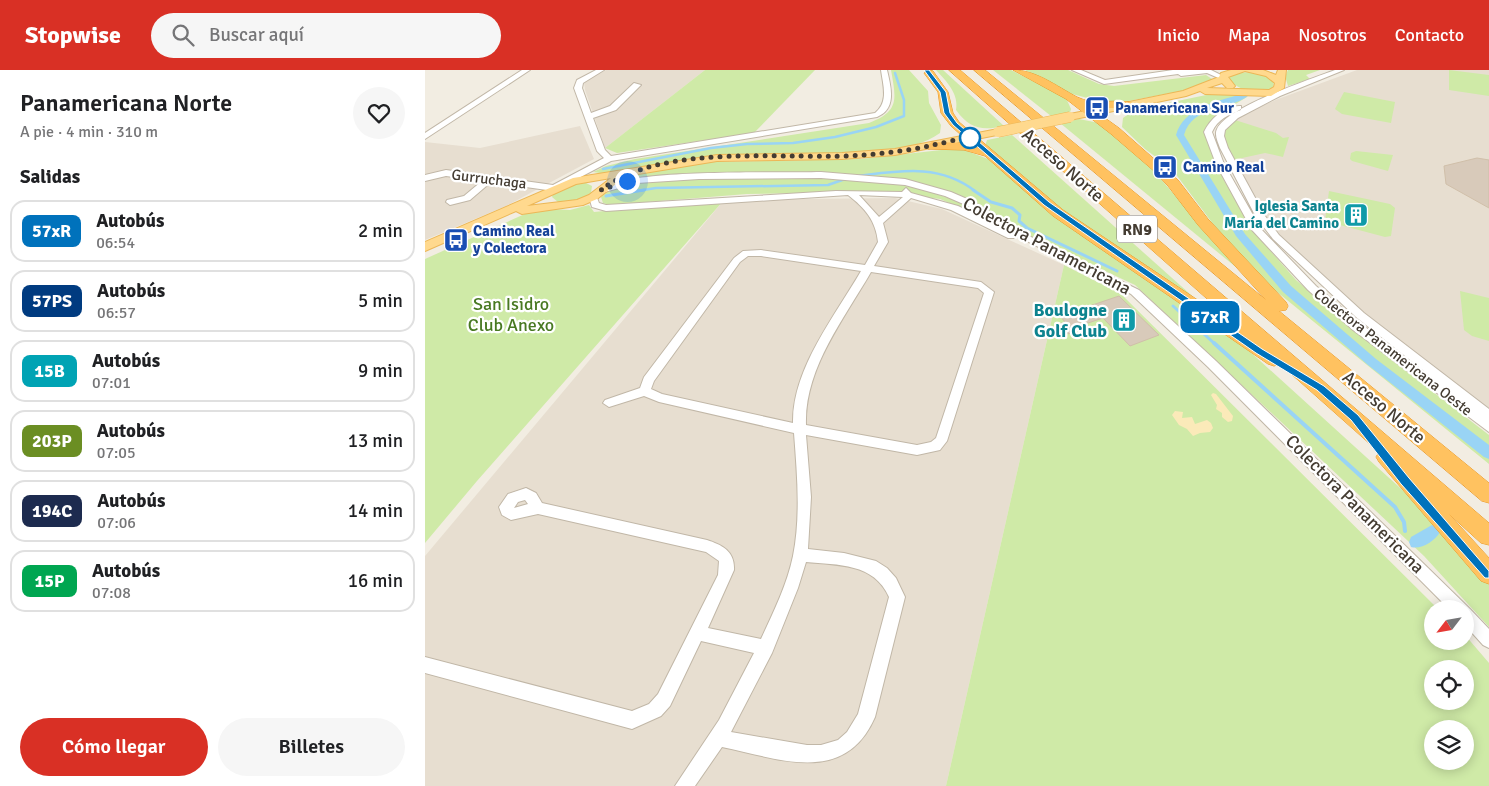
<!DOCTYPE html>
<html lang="es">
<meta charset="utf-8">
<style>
:root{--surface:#fff;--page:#f6f6f6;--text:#202124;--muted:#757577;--line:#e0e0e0;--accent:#d93025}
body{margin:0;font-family:Signika,sans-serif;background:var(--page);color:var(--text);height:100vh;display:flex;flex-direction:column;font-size:19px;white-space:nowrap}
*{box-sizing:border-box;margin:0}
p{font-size:16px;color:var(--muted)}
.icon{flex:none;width:28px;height:28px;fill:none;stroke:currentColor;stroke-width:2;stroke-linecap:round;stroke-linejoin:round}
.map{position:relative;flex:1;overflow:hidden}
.panel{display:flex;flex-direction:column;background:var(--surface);width:425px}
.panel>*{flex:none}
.badge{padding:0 10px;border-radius:8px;font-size:18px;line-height:32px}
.needle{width:32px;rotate:239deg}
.fabs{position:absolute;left:999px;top:530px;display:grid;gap:10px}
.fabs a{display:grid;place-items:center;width:50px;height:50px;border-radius:50%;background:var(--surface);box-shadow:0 2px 12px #0003;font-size:25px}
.you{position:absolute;width:25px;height:25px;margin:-12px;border:4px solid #fff;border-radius:50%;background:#1a73e8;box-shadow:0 0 0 8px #1a73e833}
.map>.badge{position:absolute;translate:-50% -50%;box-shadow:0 0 0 2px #fff}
h2{padding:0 20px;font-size:19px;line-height:45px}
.round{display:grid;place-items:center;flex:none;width:52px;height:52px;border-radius:26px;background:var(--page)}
.headline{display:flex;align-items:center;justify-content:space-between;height:85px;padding:0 20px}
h1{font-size:24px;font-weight:600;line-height:38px}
.button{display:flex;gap:10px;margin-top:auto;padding:10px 20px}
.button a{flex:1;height:58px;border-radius:30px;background:var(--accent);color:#fff;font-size:20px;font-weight:600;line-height:58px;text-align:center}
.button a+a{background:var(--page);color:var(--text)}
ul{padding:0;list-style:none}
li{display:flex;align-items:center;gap:15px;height:62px;margin:0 10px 8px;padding:0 10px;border:2px solid var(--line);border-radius:15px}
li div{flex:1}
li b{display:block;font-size:19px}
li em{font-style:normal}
li .badge{min-width:55px;font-weight:700;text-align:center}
header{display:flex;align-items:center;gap:30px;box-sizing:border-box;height:70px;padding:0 25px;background:var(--accent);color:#fff}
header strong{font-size:24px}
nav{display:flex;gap:28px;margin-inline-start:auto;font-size:18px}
.search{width:350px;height:45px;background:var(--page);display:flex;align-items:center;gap:12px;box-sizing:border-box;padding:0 18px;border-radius:28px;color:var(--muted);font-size:19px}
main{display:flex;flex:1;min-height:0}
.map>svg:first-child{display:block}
.residential{fill:#e7ded0}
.green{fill:#cfeaa7;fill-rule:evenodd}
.sand{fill:#fbeab9}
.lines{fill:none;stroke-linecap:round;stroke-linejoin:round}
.stream-far2{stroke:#99d4f5;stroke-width:2.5}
.stream-far1{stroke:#99d4f5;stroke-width:3}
.stream{stroke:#99d4f5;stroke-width:4}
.canal{fill:#99d4f5;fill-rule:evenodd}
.building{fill:#d8caba;stroke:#d0bfa9}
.minor-casing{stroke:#c1b7a7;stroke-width:2}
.major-casing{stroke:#ecb757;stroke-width:2}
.highway-casing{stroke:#e89726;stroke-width:1}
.minor{fill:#fff;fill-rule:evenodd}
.major{fill:#ffd98e;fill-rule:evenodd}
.highway{fill:#ffc260;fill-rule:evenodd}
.major-bridge-casing{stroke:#ecb757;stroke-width:11;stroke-linecap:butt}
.major-bridge{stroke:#ffd98e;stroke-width:10}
.line{fill:#0072bc;stroke:#fff}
.walk{stroke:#443c32;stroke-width:5;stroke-dasharray:0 9}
.stop-dot{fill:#fff;stroke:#0072bc;stroke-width:2.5}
.labels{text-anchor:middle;stroke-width:4.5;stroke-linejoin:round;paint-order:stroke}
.far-transit-label{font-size:15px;font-weight:bold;fill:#164399;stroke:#fff;text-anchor:start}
.far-street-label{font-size:15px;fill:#443c32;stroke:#fff}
.far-culture-label{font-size:15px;font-weight:bold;fill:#0d838f;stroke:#fff;text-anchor:end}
.shield{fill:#fff;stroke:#7c7670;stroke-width:1}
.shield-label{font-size:16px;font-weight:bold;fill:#443c32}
.street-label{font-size:18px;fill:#443c32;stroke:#fff}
.park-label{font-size:18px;fill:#487922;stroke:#fff}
.culture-label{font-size:18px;font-weight:bold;fill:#0d838f;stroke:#fff;text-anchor:end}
</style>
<header>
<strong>Stopwise</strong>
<div class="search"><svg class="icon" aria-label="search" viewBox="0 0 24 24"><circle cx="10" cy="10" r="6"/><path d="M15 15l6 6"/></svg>Buscar aquí</div>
<nav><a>Inicio</a><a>Mapa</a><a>Nosotros</a><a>Contacto</a></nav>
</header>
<main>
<section class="panel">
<div class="headline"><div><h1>Panamericana Norte</h1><p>A pie · 4 min · 310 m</p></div><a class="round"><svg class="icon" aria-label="heart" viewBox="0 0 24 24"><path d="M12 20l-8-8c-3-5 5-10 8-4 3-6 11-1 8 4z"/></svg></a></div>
<h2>Salidas</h2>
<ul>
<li><span class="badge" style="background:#0072bc;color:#fff">57xR</span><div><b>Autobús</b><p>06:54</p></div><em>2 min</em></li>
<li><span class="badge" style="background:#003b80;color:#fff">57PS</span><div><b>Autobús</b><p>06:57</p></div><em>5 min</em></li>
<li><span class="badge" style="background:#00a3b4;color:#fff">15B</span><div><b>Autobús</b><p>07:01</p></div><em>9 min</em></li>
<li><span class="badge" style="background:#6b8e23;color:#fff">203P</span><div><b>Autobús</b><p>07:05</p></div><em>13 min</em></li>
<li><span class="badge" style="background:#1d2b4f;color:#fff">194C</span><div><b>Autobús</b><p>07:06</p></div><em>14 min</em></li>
<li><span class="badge" style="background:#00a651;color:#fff">15P</span><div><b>Autobús</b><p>07:08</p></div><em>16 min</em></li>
</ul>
<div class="button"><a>Cómo llegar</a><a>Billetes</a></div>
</section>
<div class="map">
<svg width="1064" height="716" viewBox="0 0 1064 716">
<rect width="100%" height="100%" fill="#f2ede2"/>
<!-- residential -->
<g class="residential">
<path d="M181,0H280L180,78L160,20L159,12Z"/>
<path d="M932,0H1064V341L953,257L876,188L846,156L808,90L802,55L823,42L853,29Z"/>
<path d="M155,56L169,89L81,136L0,170V72L55,78Z"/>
<path d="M470,128L517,139L639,195L521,716H0V486L299,130Z"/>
</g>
<!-- green -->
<g class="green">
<path d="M280,0H390L329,63L192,83L180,78Z"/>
<path d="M466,0H484L503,21L504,33L516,55L515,63C472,95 353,83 298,86C259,88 220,97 182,104L168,102L181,96L210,89L444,53C475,41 471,29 466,0Z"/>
<path d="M511,0H518L579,56C557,61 545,59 531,40C534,24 522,12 511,0Z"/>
<path d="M568,0H586L641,28L646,39L645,43L626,46Z"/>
<path d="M600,0H643L674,14L689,16L781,5L787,9L767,19L698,32H678L647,24Z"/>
<path d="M863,0H895L881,5L885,9L863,16L860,6Z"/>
<path d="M1024,0L1064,5V26L1024,20Z"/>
<path d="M826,2L840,5L849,12L848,18C834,25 814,21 804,10V7L812,3Z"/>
<path d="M919,22L970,32L966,53L917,44L910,39Z"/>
<path d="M786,24L817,25L822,27L789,47L783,54L780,64L800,112L828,161L871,210L951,278L1064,365V394L841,213L791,158L747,99L720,79L697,57L698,48L709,40Z"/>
<path d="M654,49L674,53L729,101L812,198L635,53Z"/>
<path d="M810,50L851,63L858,68L864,67L858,87L840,83L808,90L797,66L798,60Z"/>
<path d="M587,65L784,241L634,138L560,76L562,70Z"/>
<path d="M534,78L563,89L822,279L984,426L1057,504L1064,515V557L999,486L710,215L603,165L567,142L528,124L486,111L411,103H319L196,110L222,101L288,92L436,89Z"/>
<path d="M931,81L968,85L963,101L927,91L925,89L926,83Z"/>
<path d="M395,106L480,114L539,133L575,153L572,154L515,129L459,122L322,124L185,135L178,133L176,127C198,101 357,107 395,106Z"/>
<path d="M159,112L167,116L166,123L152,131L133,132L127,127L128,124L141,114Z"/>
<path d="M904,121L965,134L970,138L966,166L960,167L900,151Z"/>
<path d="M299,130L52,411L0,473V189L102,143L126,139L145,140L164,135L169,142Z"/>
<path d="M639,195L696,224L1013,539H1008V571H1040V565L1064,593V716H521ZM1008,599H1040V631H1008ZM1008,659H1040V691H1008Z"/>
<path d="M1035,221L1064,228V271L1047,266L1039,260Z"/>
</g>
<!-- sand -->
<g class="sand">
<path d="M788,323L791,324L808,346L807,351L803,352L797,347V343L791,339L792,335L786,325Z"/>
<path d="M750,341L758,342L757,348L767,347L770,354L782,350L786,353L788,358L785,362L775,363L768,366L762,359L754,355L747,345Z"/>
</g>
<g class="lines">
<!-- stream-far2 -->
<g class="stream-far2">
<path d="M178,99L286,78L322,74L368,73L410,67L451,57L479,46V30L470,3"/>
<path d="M432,106C474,101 514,93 550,121"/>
<path d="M212,121L231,118L403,115L423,108"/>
</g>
<!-- stream-far1 -->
<g class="stream-far1">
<path d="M548,120L566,132L587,138L595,145L594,151L602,158L692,201"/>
<path d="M181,126L219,120"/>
<path d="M748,236L790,274"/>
</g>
<!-- stream -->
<path class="stream" d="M789,273L970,437L979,452L980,461"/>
<!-- canal -->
<g class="canal">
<path d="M816,24L823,26C803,41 768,35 759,65L820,164L866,216L951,289L1064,375V389L1059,387L943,295L858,222L811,166L751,65C759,37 792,32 816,24Z"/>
<path d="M1007,455L1012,457L1015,462C1010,471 996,480 986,477L984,472L986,467Z"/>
</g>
</g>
<!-- building -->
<g class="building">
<path d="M1052,88L1064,90V138L1021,114L1019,96Z"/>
<path d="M694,226L734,265L705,276L678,248L657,255L660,258L643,264L634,254L640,252L635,246Z"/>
</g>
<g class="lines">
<defs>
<g id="minor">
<path d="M97,0H105L0,69V63Z"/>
<path d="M171,0H179L158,13L157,18L166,43L185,36L209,13L216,15L191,40L168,48L180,80L186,86L450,43C464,32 458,15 456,0H462C466,17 472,39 452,47L186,91L129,121L66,112L45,130L25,135L21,132L22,130L39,126L57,111L21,106L0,111V105L21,100L128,115L179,88L172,81L149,18L152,10Z"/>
<path d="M647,0H656L680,10L748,0H786L802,8L798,10L782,3L756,6L753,4L679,14Z"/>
<path d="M910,0H919L855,26L813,48L800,60L799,66L803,78L840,146L854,165L939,243L1064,339V362L928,260L883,220L827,160L791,94L779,62C785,49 800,35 816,36V40C803,45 793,49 787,62L799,94L836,159L891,216L936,254L1009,309L931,247L848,169L831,147L795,78C793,72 789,65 792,59C802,37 886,9 910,0Z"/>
<path d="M396,102L480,109L526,122L549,132L606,167L714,220L791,291L1045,539L1064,559V578L1058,575L1040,555V539H1024L783,297L706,224L590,165L589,168H583L526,140L486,128L458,153L463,172L449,196L556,212L569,222L522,371L515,380L492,385L381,365L386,427L383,479L419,483L451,491L462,498L471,508L480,527L450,647C420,716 355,689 297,677L270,716H250L294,650L329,583L276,571L245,636L236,646L207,659L0,603V587L207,641L224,634L233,624L293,505L294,491L281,482L113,444L86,450L77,445L74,437L83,424L101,418L111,423L117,433L282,470C297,475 310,481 309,500L283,558L336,569C348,543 362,515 368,486C376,446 372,403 369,363L234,332L219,326L184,337L178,333L180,330L215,318L219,307L309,188L318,181L336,180L440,195L453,172C451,151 440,138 423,125L181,141L167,137L164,127L171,125L174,133L181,135L411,121L477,122L481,118L486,123L533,136L581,159L543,136L520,126L480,115L396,108L274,109L212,113L176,123L172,120C199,98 354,103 396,102ZM434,125L478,127L454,147ZM323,186H336L436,201C410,246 367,299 368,353L237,324L226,319L229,311L315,192ZM446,202L553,218L559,223L511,368L506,372L492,375L381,355C379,299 419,249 446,202ZM100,430L103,434L89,438L93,432ZM381,492C413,495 449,493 464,527L433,644L422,662L413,670L396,675H382L306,662L347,583L373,518Z"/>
</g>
<g id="major">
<path d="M806,0H838L851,5L853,0H861L859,18L846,26L780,24L775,21L761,26L645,50L640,47L645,44L758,21L794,7L796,3ZM820,1L841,6L850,13L849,17L844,20L782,18L797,13L802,18H808L810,16L803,7Z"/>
<path d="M573,59L577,60V64L470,85L417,89L292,91L201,106L172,129L158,135L97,144L91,141L0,181V172L148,108L292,85L417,83L470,79ZM186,108L164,125L152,130L102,136L151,114Z"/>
</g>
<g id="highway">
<path d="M524,0H535L1064,453V475L1056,473L1024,444L1064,488V514L1056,511L954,392L951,387L954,382L855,294L849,296L843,294L628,146L560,86L539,80L503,79L501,76L507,72L545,73L526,56L516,43L513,22L499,3L505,0L508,1L523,22L528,43L534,52L638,140L816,259Z"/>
<path d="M549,0H560L841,230L773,155L743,116L729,101L686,64L641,29L588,0C611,0 631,16 652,27C669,36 690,28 709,33L711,35L705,38H666L694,58L753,110L783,149L861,232L863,236L861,240L854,241L1064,413V433L1057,431Z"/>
</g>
</defs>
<!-- minor casing -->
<use href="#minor" class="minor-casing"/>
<!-- major casing -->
<use href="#major" class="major-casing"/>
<!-- highway casing -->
<use href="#highway" class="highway-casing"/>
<!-- minor -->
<use href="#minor" class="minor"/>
<!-- major -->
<use href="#major" class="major"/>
<!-- highway -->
<use href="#highway" class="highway"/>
<defs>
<path id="major-bridge" d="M573,62L645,47"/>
</defs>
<!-- major-bridge casing -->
<use href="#major-bridge" class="major-bridge-casing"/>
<!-- major-bridge -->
<use href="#major-bridge" class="major-bridge"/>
</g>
<!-- line -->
<path class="line" d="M499,0H504L521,22L525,43L532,53L624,132L837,279L899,316L933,345L984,408L1064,501V508H1060L976,414L926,350L892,320L831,283L619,135L528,55L519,43L515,22Z"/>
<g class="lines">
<!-- walk -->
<path class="walk" d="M202,111L176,120C239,71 363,91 440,85C463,83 486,80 508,75C520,73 534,68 545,68"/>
</g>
<!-- icons -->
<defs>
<symbol id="bus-square" viewBox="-11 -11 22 22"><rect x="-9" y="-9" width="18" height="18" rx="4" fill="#1a4fb4" stroke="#fff"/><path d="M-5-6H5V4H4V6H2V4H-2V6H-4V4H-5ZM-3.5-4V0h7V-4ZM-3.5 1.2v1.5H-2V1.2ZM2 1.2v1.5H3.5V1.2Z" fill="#fff"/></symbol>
<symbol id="building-square" viewBox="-11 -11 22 22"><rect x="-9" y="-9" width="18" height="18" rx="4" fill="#0f9aa8" stroke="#fff"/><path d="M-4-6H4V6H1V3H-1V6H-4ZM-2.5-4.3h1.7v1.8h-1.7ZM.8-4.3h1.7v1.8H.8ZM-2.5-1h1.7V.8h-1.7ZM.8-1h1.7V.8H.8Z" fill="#fff"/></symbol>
</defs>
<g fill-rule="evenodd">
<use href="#bus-square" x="658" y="24" width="28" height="28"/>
<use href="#bus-square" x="726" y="83" width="28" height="28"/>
<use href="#building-square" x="917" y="131" width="28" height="28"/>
<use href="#bus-square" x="17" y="156" width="28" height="28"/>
<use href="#building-square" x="685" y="236" width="28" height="28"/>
</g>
<!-- markers -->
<circle class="stop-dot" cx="545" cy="68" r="10"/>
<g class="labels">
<!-- far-transit labels -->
<g class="far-transit-label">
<text x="690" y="43">Panamericana Sur</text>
<text x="758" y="102">Camino Real</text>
<text x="48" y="166">Camino Real<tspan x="48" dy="17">y Colectora</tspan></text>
</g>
<!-- far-street labels -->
<g class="far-street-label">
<text transform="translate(64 109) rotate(7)" y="5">Gurruchaga</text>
<text transform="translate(968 282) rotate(38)" y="5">Colectora Panamericana Oeste</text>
</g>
<!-- far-culture labels -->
<g class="far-culture-label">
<text x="914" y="141">Iglesia Santa<tspan x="914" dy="17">María del Camino</tspan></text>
</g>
<!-- shield labels -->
<rect class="shield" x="692" y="145.5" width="40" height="27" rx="4"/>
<g class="shield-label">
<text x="712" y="165">RN9</text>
</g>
<!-- street labels -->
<g class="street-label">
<text transform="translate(638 95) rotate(41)" y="6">Acceso Norte</text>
<text transform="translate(622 176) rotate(28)" y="6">Colectora Panamericana</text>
<text transform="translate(959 337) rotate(40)" y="6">Acceso Norte</text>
<text transform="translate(930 434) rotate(45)" y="6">Colectora Panamericana</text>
</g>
<!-- park labels -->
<g class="park-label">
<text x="86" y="240">San Isidro<tspan x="86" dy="21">Club Anexo</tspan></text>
</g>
<!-- culture labels -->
<g class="culture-label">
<text x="682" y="246">Boulogne<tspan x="682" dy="21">Golf Club</tspan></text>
</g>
</g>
</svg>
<div class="fabs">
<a><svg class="needle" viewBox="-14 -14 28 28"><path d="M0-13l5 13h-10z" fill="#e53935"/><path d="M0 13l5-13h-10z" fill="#757577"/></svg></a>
<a><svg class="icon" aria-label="locate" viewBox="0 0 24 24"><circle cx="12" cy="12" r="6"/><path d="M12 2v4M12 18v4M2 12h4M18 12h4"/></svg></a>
<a><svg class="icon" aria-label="layers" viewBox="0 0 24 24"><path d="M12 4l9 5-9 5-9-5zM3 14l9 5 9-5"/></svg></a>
</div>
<div class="you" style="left:202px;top:111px"></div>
<b class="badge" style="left:785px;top:247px;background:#0072bc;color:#fff">57xR</b>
</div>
</main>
